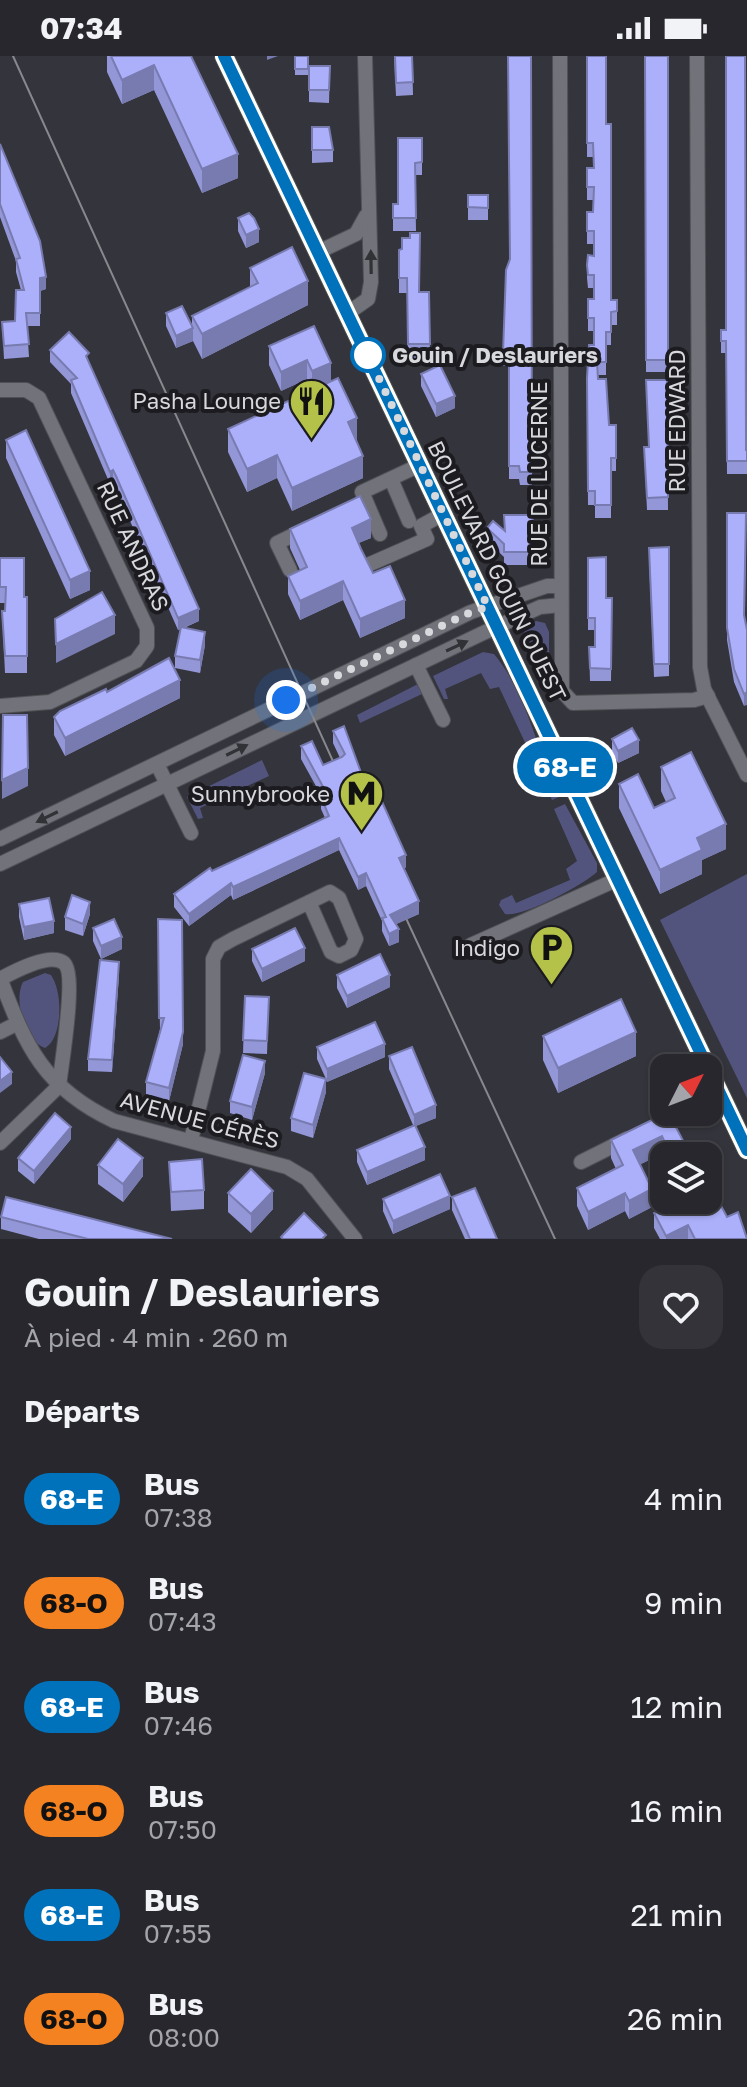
<!DOCTYPE html>
<html lang="fr">
<meta charset="utf-8">
<style>
:root{--surface:#27272d;--page:#333339;--text:#f1f3f6;--muted:#a4a5aa;--line:#434449}
body{margin:0;font-family:"Golos Text",sans-serif;background:var(--page);color:var(--text);height:100vh;display:flex;flex-direction:column;font-size:30px;white-space:nowrap}
*{box-sizing:border-box;margin:0}
p{font-size:26px;color:var(--muted)}
.icon{flex:none;width:44px;height:44px;fill:none;stroke:currentColor;stroke-width:2;stroke-linecap:round;stroke-linejoin:round}
.map{position:relative;height:1183px;overflow:hidden}
.drawer{display:flex;flex-direction:column;background:var(--surface);flex:1}
.drawer>*{flex:none}
.badge{padding:0 16px;border-radius:26px;font-size:28px;line-height:52px}
.needle{width:52px;rotate:48deg}
.controls{position:absolute;left:650px;top:998px;display:grid;gap:16px}
.controls a{display:grid;place-items:center;width:72px;height:72px;border-radius:16px;background:var(--surface);box-shadow:0 2px 6px #0004,0 0 0 2px var(--line);font-size:40px}
.you{position:absolute;width:40px;height:40px;margin:-20px;border:6px solid #fff;border-radius:50%;background:#1a73e8;box-shadow:0 0 0 12px #1a73e833}
.map>.badge{position:absolute;translate:-50% -50%;box-shadow:0 0 0 4px #fff}
h2{padding:0 24px;font-size:30px;line-height:72px}
.round{display:grid;place-items:center;flex:none;width:84px;height:84px;border-radius:24px;background:var(--page)}
.summary{display:flex;align-items:center;justify-content:space-between;height:136px;padding:0 24px}
h1{font-size:38px;font-weight:700;line-height:60px}
ul{padding:0;list-style:none}
li{display:flex;align-items:center;gap:24px;height:104px;padding:0 24px}
li div{flex:1}
li b{display:block;font-size:30px}
li em{font-style:normal}
li .badge{min-width:88px;font-weight:700;text-align:center}
.status{display:flex;justify-content:space-between;align-items:center;height:56px;padding:0 40px;background:var(--surface);direction:ltr}
.status svg{height:22px;fill:currentColor}
.map>svg:first-child{display:block}
.green{fill:#52547d}
.lines{fill:none;stroke-linecap:round;stroke-linejoin:round}
.minor-casing{stroke:#505156;stroke-width:16}
.major-casing{stroke:#505156;stroke-width:20}
.minor{stroke:#71727a;stroke-width:14}
.major{stroke:#99a15c;stroke-width:18}
.tram{stroke:#88898f;stroke-width:2}
.wall{fill:#9497d7}
.shaded-wall{fill:#787baf}
.building{fill:#acb0fa;stroke:#787baf;stroke-width:2}
.oneway{fill:#313236}
.line-casing{stroke:#fff;stroke-width:18}
.line{stroke:#0072bc;stroke-width:12}
.walk{stroke:#d8d9dd;stroke-width:8;stroke-dasharray:0 14.4}
.stop-dot{fill:#fff;stroke:#0072bc;stroke-width:4}
.labels{text-anchor:middle;stroke-width:8;stroke-linejoin:round;paint-order:stroke}
.stop-label{font-size:22px;font-weight:bold;fill:#d8d9dd;stroke:#1c1c20;text-anchor:start}
.poi-label{font-size:22px;fill:#d8d9dd;stroke:#1c1c20;text-anchor:end}
.street-label{font-size:22px;fill:#d8d9dd;stroke:#1c1c20}
</style>
<div class="status"><b>07:34</b><svg viewBox="0 0 49 12"><path d="M0 12V9h3v3zM5 12V6h3v6zM10 12V3h3v9zM15 12V0h3v12zM26 1h20v11H26zM47 4h2v5h-2z"/></svg></div>
<div class="map">
<svg width="747" height="1183" viewBox="0 0 747 1183">
<rect width="100%" height="100%" fill="#34343c"/>
<!-- green -->
<g class="green">
<path d="M536,565L545,567L549,576V623L545,626L539,617L542,615L539,608L535,610L522,582L525,573Z"/>
<path d="M483,596L494,598C527,637 537,695 559,741L552,744L499,631L490,633L481,617L445,633L448,643H444L433,620Z"/>
<path d="M422,626L430,651L422,638L360,667L357,659Z"/>
<path d="M262,704L269,720L200,752L203,762L198,763L187,741Z"/>
<path d="M565,748L597,807V816C583,829 522,862 505,858L499,849L501,844L512,839L516,847L570,824L566,813L577,805L554,753Z"/>
<path d="M747,818V1042L660,864Z"/>
<path d="M45,917L51,919C63,936 63,982 45,992C25,986 13,944 23,926Z"/>
</g>
<g class="lines">
<defs>
<g id="minor">
<path d="M560,0L562,635L573,647L694,644L708,640"/>
<path d="M697,0L700,611L704,633L747,719"/>
<path d="M318,196L356,178L366,160"/>
<path d="M348,257L368,243L371,226L365,0"/>
<path d="M0,334H26L39,342L147,572V590L136,605L50,646L0,650"/>
<path d="M391,423L409,465"/>
<path d="M380,478L362,436L420,409"/>
<path d="M370,508L427,483L421,470L443,458"/>
<path d="M290,514L277,487L308,472"/>
<path d="M416,609L443,664"/>
<path d="M157,708L191,777"/>
<path d="M0,783L471,556L547,530H561"/>
<path d="M0,808L481,578L540,551L561,549"/>
<path d="M471,889L618,823"/>
<path d="M0,922C26,991 44,1032 114,1065L287,1111L307,1123L355,1183"/>
<path d="M0,923C13,916 50,896 64,907C77,918 61,1011 59,1030"/>
<path d="M0,976L16,968"/>
<path d="M657,1068L681,1056"/>
<path d="M191,1084L213,995V903L219,891L233,883L330,836L339,842L356,883L351,894L339,900L331,896L309,846"/>
<path d="M0,1087L59,1030"/>
<path d="M581,1106L627,1083"/>
</g>
<path id="major" d="M224,0L747,1094"/>
</defs>
<!-- minor casing -->
<use href="#minor" class="minor-casing"/>
<!-- major casing -->
<use href="#major" class="major-casing"/>
<!-- minor -->
<use href="#minor" class="minor"/>
<!-- major -->
<use href="#major" class="major"/>
<!-- tram -->
<g class="tram">
<path d="M13,0L342,725"/>
<path d="M398,845L555,1183"/>
</g>
</g>
<!-- wall -->
<g class="wall">
<path d="M107,0H192V3L238,122L202,137L154,34L122,48L107,16Z"/>
<rect x="295" y="0" width="13" height="19"/>
<path d="M394,0H412L413,39L396,40Z"/>
<path d="M531,0L532,429H520L519,423H509V310H503L510,204Z"/>
<path d="M587,0L606,68L611,244H617V269H611V289H606V319H598L609,369H616V415H611V462H595V449H588L587,322L594,289V275H588V243H594V232H588L587,222V209L594,200V188H587V156H593V144H587V112H594L593,101H587Z"/>
<path d="M645,0H668V316H646Z"/>
<path d="M309,10H330L329,47L309,46Z"/>
<path d="M312,71L333,94V106L312,107Z"/>
<path d="M422,82V119H415L416,175H393V148H398Z"/>
<path d="M0,88L46,233L40,235V270H27L29,301L4,303L2,266L15,265L21,234L16,216V205L0,161Z"/>
<rect x="468" y="139" width="20" height="25"/>
<path d="M238,162L259,186L246,192L238,175Z"/>
<path d="M399,194L419,236H429L430,303H408L407,237H399Z"/>
<path d="M250,212L308,249L202,303L193,285L176,292L166,270V257L192,272V260L250,231Z"/>
<path d="M314,270L331,325L357,384L356,385L363,422L292,455L277,422L247,436L228,396V373L312,334L307,323L281,335L269,309V290Z"/>
<path d="M721,274H726L746,394H747V418H727L726,297H721Z"/>
<path d="M50,294L89,307L199,565L184,572L205,589L200,617L175,612V600L181,573L178,574L116,433L113,427L110,428L71,337V328L50,306Z"/>
<path d="M421,318L455,352L436,361L421,330Z"/>
<path d="M667,324L668,454H647L644,391H649Z"/>
<path d="M6,384L90,534L70,543L6,402Z"/>
<path d="M727,457H746L744,650L734,626L727,584Z"/>
<path d="M487,472L535,481L534,503H530V509H504V501L487,485Z"/>
<path d="M290,473L371,482L358,487L373,517L405,562L360,582L343,544L300,564L288,538V520L300,514L290,492Z"/>
<path d="M669,491V620L654,621L649,504Z"/>
<path d="M0,502L24,541H27V617H5L2,555H5V547H0Z"/>
<path d="M588,502L606,542H612L611,625H590L589,591H595V574H588Z"/>
<path d="M107,636L180,642L65,700L54,679V661Z"/>
<path d="M333,675L363,722L406,811L404,813L419,858L396,868L399,886L389,890L382,875V865L366,830L358,834L339,794L233,844L231,839L189,870L174,851V838L212,815L325,762L321,753V741H322L301,703V690L323,709L340,702L333,687Z"/>
<path d="M612,683L639,697L618,707L612,695Z"/>
<path d="M661,711L726,793L702,804V818L660,838L619,752V728L654,752L666,746L661,735Z"/>
<path d="M19,848L54,877L24,884L19,861Z"/>
<path d="M90,858L83,880L65,874V861Z"/>
<path d="M158,863L183,988L169,1045L146,1038V1026L160,974Z"/>
<path d="M93,872L122,893L101,903L93,885Z"/>
<path d="M252,893L305,905L262,926L252,905Z"/>
<path d="M119,918L112,1016L88,1015V1003Z"/>
<path d="M337,919L390,931L347,952L337,932Z"/>
<path d="M245,940L269,941L267,998L243,997Z"/>
<path d="M543,980L636,1000L558,1037L543,1004Z"/>
<path d="M317,991L385,1001L327,1026L326,1024V1036L313,1082L291,1075V1062L326,1023L317,1003Z"/>
<path d="M389,1000L436,1062L415,1070L425,1104L367,1129L357,1106V1094L413,1069L389,1013Z"/>
<path d="M265,1017L252,1064L230,1057V1045Z"/>
<path d="M667,1056L691,1100H664V1103L662,1098L640,1108L652,1151L629,1163L625,1155L588,1174L577,1150V1132L616,1113L611,1102V1084Z"/>
<path d="M71,1083L34,1128L18,1115V1102Z"/>
<path d="M169,1106L204,1134V1153L171,1155Z"/>
<path d="M98,1109L143,1120L123,1146L98,1128Z"/>
<path d="M228,1137L273,1153L251,1177L228,1156Z"/>
<path d="M452,1141L497,1183H465L452,1154Z"/>
<path d="M383,1143L450,1153L393,1178L383,1155Z"/>
<path d="M654,1157L727,1161L747,1183H660L654,1172Z"/>
<path d="M1,1161L172,1183H39L1,1173Z"/>
</g>
<!-- shaded-wall -->
<g class="shaded-wall">
<path d="M267,0H278L267,4Z"/>
<path d="M154,9V34L122,48V24Z"/>
<path d="M238,98V122L202,137V113Z"/>
<path d="M259,173V186L246,192V179Z"/>
<path d="M46,221V233L40,235V270V222Z"/>
<path d="M308,225V249L202,303V278Z"/>
<path d="M193,272V285L176,292V280Z"/>
<path d="M307,304V323L281,335V316Z"/>
<path d="M331,307V325L312,334V315Z"/>
<path d="M455,340V352L436,361V348Z"/>
<path d="M357,362V384L348,389V366Z"/>
<path d="M277,399V422L247,436V413Z"/>
<path d="M363,400V422L292,455V432Z"/>
<path d="M113,414V427L110,428V416Z"/>
<path d="M371,463V482L352,490V472Z"/>
<path d="M90,515V534L70,543V524Z"/>
<path d="M343,525V544L300,564V545Z"/>
<path d="M405,544V562L360,582V563Z"/>
<path d="M199,553V565L178,574V562Z"/>
<path d="M115,559V578L56,607V588Z"/>
<path d="M205,576V589L200,617V604Z"/>
<path d="M180,624V642L65,700V682Z"/>
<path d="M747,636V649L744,650V638Z"/>
<path d="M639,684V697L618,707V695Z"/>
<path d="M28,712V730L2,743V724Z"/>
<path d="M726,768V793L702,804V818L660,838V814L697,782Z"/>
<path d="M339,782V794L233,844V831Z"/>
<path d="M406,799V811L399,815V802Z"/>
<path d="M366,817V830L358,834V821Z"/>
<path d="M231,827V839L189,870V858Z"/>
<path d="M419,845V858L390,871V859Z"/>
<path d="M90,846V858L83,880V868Z"/>
<path d="M54,865V877L24,884V871Z"/>
<path d="M399,873V886L389,890V878Z"/>
<path d="M122,881V893L101,903V890Z"/>
<path d="M305,892V905L262,926V913Z"/>
<path d="M119,906V918L112,1016V1004Z"/>
<path d="M390,919V931L347,952V940Z"/>
<path d="M183,976V988L169,1045V1032Z"/>
<path d="M636,976V1000L558,1037V1012Z"/>
<path d="M385,988V1001L327,1026V1013Z"/>
<path d="M265,1005V1017L252,1064V1051Z"/>
<path d="M12,1016V1028L0,1037V1025Z"/>
<path d="M326,1023V1036L313,1082V1069Z"/>
<path d="M436,1049V1062L414,1071V1059Z"/>
<path d="M71,1071V1083L34,1128V1115Z"/>
<path d="M662,1080V1098L633,1112V1094Z"/>
<path d="M425,1091V1104L367,1129V1116Z"/>
<path d="M143,1102V1120L123,1146V1128Z"/>
<path d="M652,1133V1151L629,1163V1145Z"/>
<path d="M273,1135V1153L251,1177V1158Z"/>
<path d="M625,1137V1155L588,1174V1156Z"/>
<path d="M450,1140V1153L393,1178V1165Z"/>
<path d="M688,1169V1183H666V1180Z"/>
</g>
<!-- building -->
<g class="building">
<path d="M111,0H191L238,98L202,113L154,9L122,24Z"/>
<rect x="295" y="0" width="13" height="13"/>
<path d="M395,0H412L413,26L396,27Z"/>
<path d="M508,0H531L532,416H520L519,410H509V297H503L506,214L510,203Z"/>
<path d="M587,0H606V68H611V244H617V255L611,256V276H606V306H597L598,323H606L609,369H616V402H611V449H595V435H588L587,322L589,289H594V262H588V243H594V219H588L587,209L588,199L594,200V175H587V156H593L594,131H587V112H594L593,87H587Z"/>
<path d="M645,0H668V304H646Z"/>
<path d="M726,0H745L746,394H747V405H727L726,285H721V274H726Z"/>
<path d="M309,10H330L329,34H309Z"/>
<path d="M312,71H329L333,94H312Z"/>
<path d="M398,82H422V106L415,107L416,162H393V148H398Z"/>
<path d="M0,88L40,185L46,221L40,222V257H26L29,288L4,290L2,266L15,265L16,234H24L16,203L20,202L0,148Z"/>
<path d="M468,139H488V152L468,151Z"/>
<path d="M249,157L254,162L259,173L246,179L238,162Z"/>
<path d="M410,177H420L419,236H429L430,288H408L407,222H399V194L402,193V182H410Z"/>
<path d="M292,191L308,225L202,278L192,260L258,227L250,212Z"/>
<path d="M182,250L193,272L176,280L166,257Z"/>
<path d="M314,270L331,307L312,315L307,304L281,316L269,290Z"/>
<path d="M69,276L89,297L86,300L199,553L178,562L116,420L113,414L110,416L71,324L77,322L50,294Z"/>
<path d="M440,309L455,340L436,348L421,318Z"/>
<path d="M338,322L357,362L348,366L363,400L292,432L277,399L247,413L228,373Z"/>
<path d="M646,324H667L668,441L647,442L644,391H649Z"/>
<path d="M26,374L90,515L70,524L6,384Z"/>
<path d="M360,440L371,463L352,472L361,493L373,517L390,510L405,544L360,563L343,525L300,545L288,520L307,511L290,473Z"/>
<path d="M727,457H746L744,559L747,574V636L744,638L734,613L727,572Z"/>
<path d="M504,459H530L535,468L534,490H530V496H504V488L487,472L493,465L505,475Z"/>
<path d="M669,491V608H654L649,492Z"/>
<path d="M606,501V542H612L611,613L590,612L589,591H595V562H588V502Z"/>
<path d="M0,502H24V541H27V600H5L2,555H5L6,531H0Z"/>
<path d="M102,536L115,559L56,588L55,563Z"/>
<path d="M181,571L205,576L200,604L175,600Z"/>
<path d="M169,602L180,624L65,682L54,661L60,655L106,633L107,636Z"/>
<path d="M3,659H27L28,712L2,724Z"/>
<path d="M344,670L363,722L370,719L406,799L399,802L419,845L390,859L399,873L389,878L382,862L386,861L366,817L358,821L339,782L233,831L231,827L189,858L174,838L210,812L212,815L329,760L321,741L327,738L301,690L312,685L323,709L342,701L345,698L333,675Z"/>
<path d="M632,672L639,684L618,695L612,683Z"/>
<path d="M691,696L726,768L697,782L702,794L660,814L619,728L638,718L654,752L675,742L661,711Z"/>
<path d="M72,839L90,846L83,868L65,861Z"/>
<path d="M49,842L54,865L24,871L19,848Z"/>
<path d="M114,863L122,881L101,890L93,872Z"/>
<path d="M158,863L182,864L183,976L169,1032L146,1026L164,962H159Z"/>
<path d="M295,872L305,892L262,913L252,893Z"/>
<path d="M380,898L390,919L347,940L337,919Z"/>
<path d="M100,904L119,906L112,1004L88,1003Z"/>
<path d="M245,940L269,941L267,985L243,984Z"/>
<path d="M621,943L636,976L558,1012L543,980Z"/>
<path d="M375,966L385,988L327,1013L317,991Z"/>
<path d="M412,991L436,1049L414,1059L389,1000Z"/>
<path d="M243,999L265,1005L252,1051L230,1045Z"/>
<path d="M0,1001L12,1016L0,1025Z"/>
<path d="M304,1017L326,1023L313,1069L291,1062Z"/>
<path d="M668,1056L691,1100H671L662,1080L633,1094L652,1133L629,1145L625,1137L588,1156L577,1132L623,1109L611,1084Z"/>
<path d="M55,1057L71,1071L34,1115L18,1102Z"/>
<path d="M415,1069L425,1091L367,1116L357,1094Z"/>
<path d="M118,1083L143,1102L123,1128L98,1109Z"/>
<path d="M202,1103L204,1134L171,1136L169,1106Z"/>
<path d="M251,1113L273,1135L251,1158L228,1137Z"/>
<path d="M440,1118L450,1140L393,1165L383,1143Z"/>
<path d="M711,1131L727,1161L738,1156L747,1183H695L688,1169L666,1180L654,1157L683,1144H708V1132Z"/>
<path d="M475,1132L497,1183H470L452,1141Z"/>
<path d="M6,1141L172,1183H88L1,1161Z"/>
<path d="M304,1157L326,1179L322,1183H283L281,1181Z"/>
</g>
<!-- one-way arrows -->
<defs><path id="oneway-solid" d="M-6-.8H1V-3.2L6.5 0L1 3.2V.8H-6Z" transform="scale(2)"/></defs>
<g class="oneway">
<use href="#oneway-solid" transform="translate(371 206) rotate(-91)"/>
<use href="#oneway-solid" transform="translate(457 590) rotate(-25)"/>
<use href="#oneway-solid" transform="translate(237 694) rotate(-26)"/>
<use href="#oneway-solid" transform="translate(47 761) rotate(154)"/>
</g>
<g class="lines">
<defs>
<path id="line" d="M224,0L747,1094"/>
</defs>
<!-- line casing -->
<use href="#line" class="line-casing"/>
<!-- line -->
<use href="#line" class="line"/>
<!-- walk -->
<path class="walk" d="M286,644L471,556L488,551L365,293L368,299"/>
</g>
<!-- icons -->
<defs>
<symbol id="restaurant-pin" viewBox="-11 -11 22 30"><path d="M0 17L-7.5 6A9.5 9.5 0 1 1 7.5 6Z" fill="#b5c249" stroke="#1c1c20"/><path d="M-5-6h1v4h1v-4h1v4h1v-4h1v5L-1.5 .5V6h-2V.5L-5-1ZM5-6V6H3V1.5H1.5Q1.5-4 5-6Z" fill="#111"/></symbol>
<symbol id="metro-pin" viewBox="-11 -11 22 30"><path d="M0 17L-7.5 6A9.5 9.5 0 1 1 7.5 6Z" fill="#b5c249" stroke="#1c1c20"/><path d="M-5.5 5V-5H-3L0 0L3-5H5.5V5H3V-.5L0 4L-3-.5V5Z" fill="#111"/></symbol>
<symbol id="parking-pin" viewBox="-11 -11 22 30"><path d="M0 17L-7.5 6A9.5 9.5 0 1 1 7.5 6Z" fill="#b5c249" stroke="#1c1c20"/><path d="M-3.5-5.5H1a3.5 3.5 0 0 1 0 7H-1V5.5H-3.5ZM-1-3.4V-.6H.8a1.4 1.4 0 0 0 0-2.8Z" fill="#111"/></symbol>
</defs>
<g fill-rule="evenodd">
<use href="#restaurant-pin" x="286" y="320" width="51" height="69"/>
<use href="#metro-pin" x="336" y="712" width="51" height="69"/>
<use href="#parking-pin" x="526" y="866" width="51" height="69"/>
</g>
<!-- markers -->
<circle class="stop-dot" cx="368" cy="299" r="16"/>
<g class="labels">
<!-- stop labels -->
<g class="stop-label">
<text x="392" y="307">Gouin / Deslauriers</text>
</g>
<!-- poi labels -->
<g class="poi-label">
<text x="281" y="353">Pasha Lounge</text>
<text x="330" y="746">Sunnybrooke</text>
<text x="520" y="900">Indigo</text>
</g>
<!-- street labels -->
<g class="street-label">
<text transform="translate(677 365) rotate(-90)" y="8">RUE EDWARD</text>
<text transform="translate(539 418) rotate(-90)" y="8">RUE DE LUCERNE</text>
<text transform="translate(133 490) rotate(65)" y="8">RUE ANDRAS</text>
<text transform="translate(497 515) rotate(64)" y="8">BOULEVARD GOUIN OUEST</text>
<text transform="translate(200 1064) rotate(15)" y="8">AVENUE CÉRÈS</text>
</g>
</g>
</svg>
<div class="controls">
<a><svg class="needle" viewBox="-14 -14 28 28"><path d="M0-13l5 13h-10z" fill="#e53935"/><path d="M0 13l5-13h-10z" fill="#a4a5aa"/></svg></a>
<a><svg class="icon" aria-label="layers" viewBox="0 0 24 24"><path d="M12 4l9 5-9 5-9-5zM3 14l9 5 9-5"/></svg></a>
</div>
<div class="you" style="left:286px;top:644px"></div>
<b class="badge" style="left:565px;top:711px;background:#0072bc;color:#fff">68-E</b>
</div>
<section class="drawer">
<div class="summary"><div><h1>Gouin / Deslauriers</h1><p>À pied · 4 min · 260 m</p></div><a class="round"><svg class="icon" aria-label="heart" viewBox="0 0 24 24"><path d="M12 20l-8-8c-3-5 5-10 8-4 3-6 11-1 8 4z"/></svg></a></div>
<h2>Départs</h2>
<ul>
<li><span class="badge" style="background:#0072bc;color:#fff">68-E</span><div><b>Bus</b><p>07:38</p></div><em>4 min</em></li>
<li><span class="badge" style="background:#f58220;color:#111">68-O</span><div><b>Bus</b><p>07:43</p></div><em>9 min</em></li>
<li><span class="badge" style="background:#0072bc;color:#fff">68-E</span><div><b>Bus</b><p>07:46</p></div><em>12 min</em></li>
<li><span class="badge" style="background:#f58220;color:#111">68-O</span><div><b>Bus</b><p>07:50</p></div><em>16 min</em></li>
<li><span class="badge" style="background:#0072bc;color:#fff">68-E</span><div><b>Bus</b><p>07:55</p></div><em>21 min</em></li>
<li><span class="badge" style="background:#f58220;color:#111">68-O</span><div><b>Bus</b><p>08:00</p></div><em>26 min</em></li>
</ul>
</section>
